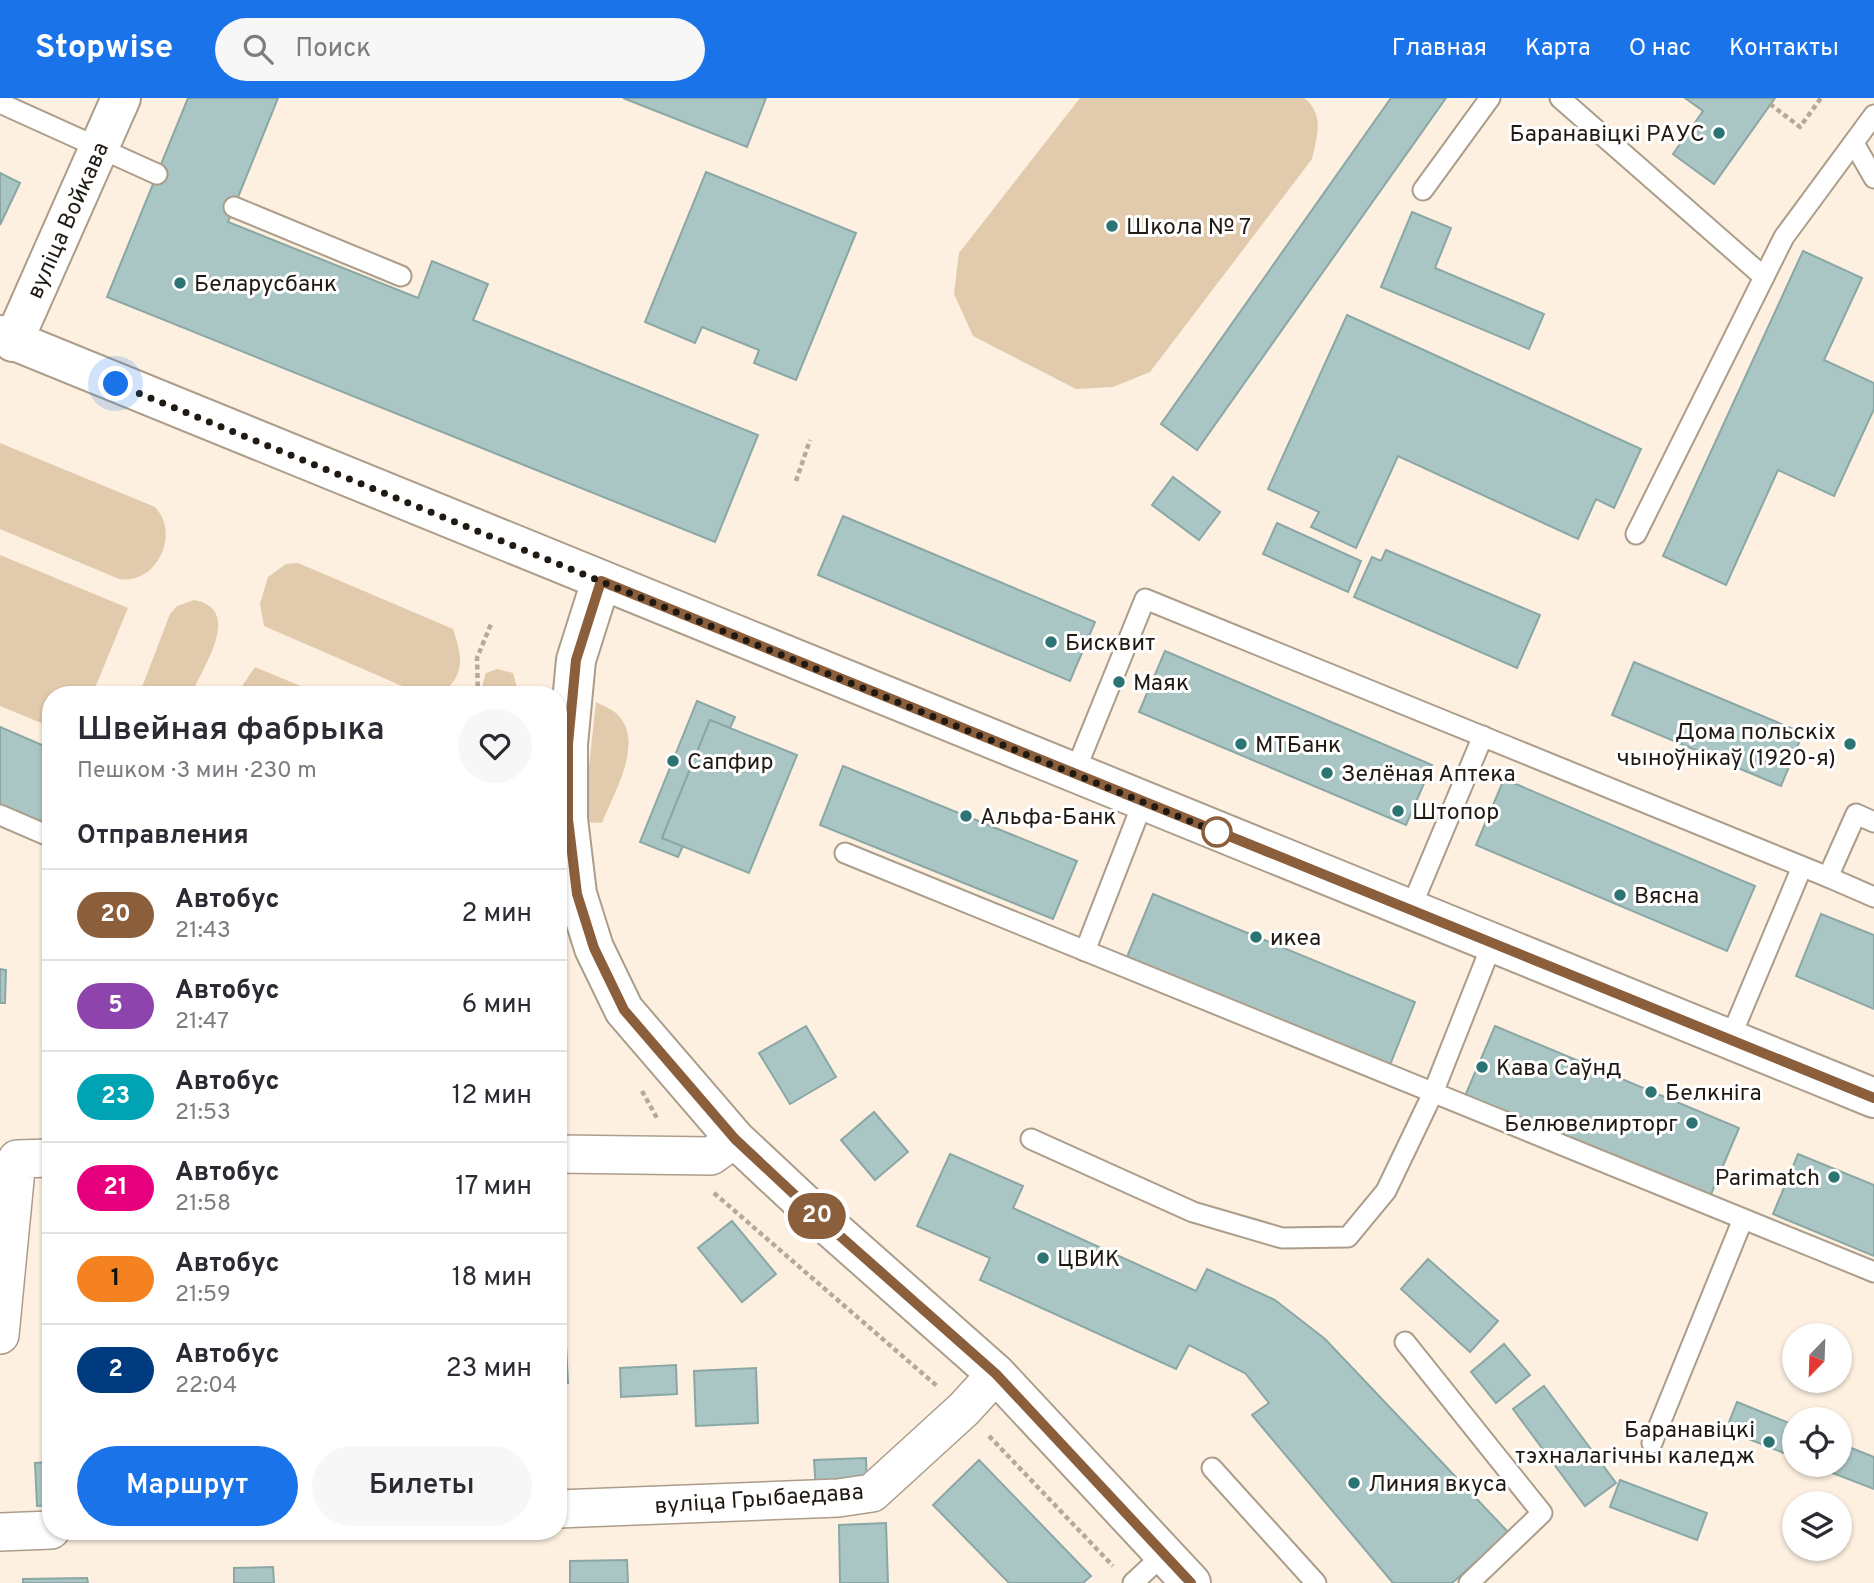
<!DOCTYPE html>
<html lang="ru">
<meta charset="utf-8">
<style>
:root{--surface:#fff;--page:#f7f7f7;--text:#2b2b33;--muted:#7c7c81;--line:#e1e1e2;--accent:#1a73e8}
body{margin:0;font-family:Overpass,sans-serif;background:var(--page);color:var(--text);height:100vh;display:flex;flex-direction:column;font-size:26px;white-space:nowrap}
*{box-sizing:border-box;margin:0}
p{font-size:23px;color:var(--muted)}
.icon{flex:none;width:38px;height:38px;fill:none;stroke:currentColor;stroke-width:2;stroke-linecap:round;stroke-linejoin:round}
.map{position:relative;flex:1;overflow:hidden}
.sheet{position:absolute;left:42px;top:588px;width:525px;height:854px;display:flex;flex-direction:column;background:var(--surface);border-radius:28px;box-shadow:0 2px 5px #0004}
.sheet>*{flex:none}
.badge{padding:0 14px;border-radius:23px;font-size:24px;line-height:46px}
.needle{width:46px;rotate:203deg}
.buttons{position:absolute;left:1782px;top:1225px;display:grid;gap:14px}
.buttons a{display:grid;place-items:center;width:70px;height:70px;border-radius:50%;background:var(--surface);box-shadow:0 2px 5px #0004;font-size:35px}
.you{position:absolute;width:35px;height:35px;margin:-18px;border:5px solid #fff;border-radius:50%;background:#1a73e8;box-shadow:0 0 0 10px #1a73e833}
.map>.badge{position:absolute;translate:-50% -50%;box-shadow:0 0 0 4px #fff}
h2{padding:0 35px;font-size:26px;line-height:63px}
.round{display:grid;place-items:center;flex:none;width:74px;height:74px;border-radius:37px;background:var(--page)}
.overview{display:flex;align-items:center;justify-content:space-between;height:119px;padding:0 35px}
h1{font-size:33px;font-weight:600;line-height:52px}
.button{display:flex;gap:14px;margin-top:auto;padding:14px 35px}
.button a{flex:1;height:80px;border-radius:42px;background:var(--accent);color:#fff;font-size:28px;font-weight:600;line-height:80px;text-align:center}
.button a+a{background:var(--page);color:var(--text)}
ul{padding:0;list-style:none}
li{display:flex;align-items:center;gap:21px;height:91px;padding:0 35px;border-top:2px solid var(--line)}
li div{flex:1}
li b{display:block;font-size:26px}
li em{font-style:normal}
li .badge{min-width:77px;font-weight:700;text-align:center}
header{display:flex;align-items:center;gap:42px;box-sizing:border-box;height:98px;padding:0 35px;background:var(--accent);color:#fff}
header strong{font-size:33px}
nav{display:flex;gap:38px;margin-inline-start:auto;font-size:24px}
.search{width:490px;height:63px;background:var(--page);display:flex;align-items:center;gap:18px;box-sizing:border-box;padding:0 24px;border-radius:38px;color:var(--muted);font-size:26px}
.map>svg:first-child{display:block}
.green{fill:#e2caac}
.building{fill:#a9c6c5;stroke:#8aa7a5;stroke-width:2}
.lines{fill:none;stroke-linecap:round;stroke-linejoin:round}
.service-casing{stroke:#ac9d8a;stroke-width:23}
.minor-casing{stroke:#ac9d8a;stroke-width:40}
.secondary-casing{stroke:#ac9d8a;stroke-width:42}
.path{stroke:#b4a99c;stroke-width:4.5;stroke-dasharray:5 3.5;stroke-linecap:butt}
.service{stroke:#fff;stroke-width:19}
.minor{stroke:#fff;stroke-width:37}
.secondary{stroke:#fff;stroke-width:38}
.line-casing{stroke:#fff;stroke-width:16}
.line{stroke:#8b5e3c;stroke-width:10}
.walk{stroke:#201a13;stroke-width:7;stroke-dasharray:0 12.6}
.poi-dot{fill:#2b7473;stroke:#fff;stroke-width:2.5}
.stop-dot{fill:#fff;stroke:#8b5e3c;stroke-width:3.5}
.labels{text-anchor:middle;stroke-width:6;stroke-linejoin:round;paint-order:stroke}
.poi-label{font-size:23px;fill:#201a13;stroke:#fff;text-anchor:start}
.street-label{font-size:23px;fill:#201a13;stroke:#fff}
</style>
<header>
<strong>Stopwise</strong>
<div class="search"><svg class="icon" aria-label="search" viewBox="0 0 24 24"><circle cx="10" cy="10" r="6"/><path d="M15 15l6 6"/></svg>Поиск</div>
<nav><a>Главная</a><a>Карта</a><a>О нас</a><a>Контакты</a></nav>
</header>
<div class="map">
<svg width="1874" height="1485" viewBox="0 0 1874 1485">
<rect width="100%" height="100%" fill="#fdf0e0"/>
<!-- green -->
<g class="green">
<path d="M1080,0H1304C1325,16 1317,39 1312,61L1150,274L1113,289L1076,291L973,238L954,196L959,155Z"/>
<path d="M0,345L155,409C181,436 156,487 119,481L0,431Z"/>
<path d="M0,457L128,510L92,597H51V629L0,608Z"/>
<path d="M298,465L453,531C462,558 466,576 442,595L416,594L264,528L260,506L268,479L286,466Z"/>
<path d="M194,502C244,511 203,569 191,597H139L170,516L177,508Z"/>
<path d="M255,569L303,589L304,597H236Z"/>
<path d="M497,571L513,575L519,597H484L482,588L486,575Z"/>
<path d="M596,604C603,608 613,611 619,618C644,647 613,696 602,725L583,724Z"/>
</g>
<!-- building -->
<g class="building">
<path d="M188,0H278L228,124L418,200L432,163L488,186L473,222L758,337L715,444L107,199Z"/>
<path d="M623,0H766L747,49Z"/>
<path d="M1391,0H1446L1197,352L1161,326Z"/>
<path d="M1685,0H1775L1714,86L1673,56L1703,13Z"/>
<path d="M706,74L856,135L796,282L754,265L759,252L702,229L695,245L645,224Z"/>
<path d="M0,75L20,85L0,127Z"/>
<path d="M1412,114L1451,130L1435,170L1544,216L1529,251L1381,189Z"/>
<path d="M1803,153L1862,180L1824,262L1874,285V311L1834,398L1778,372L1726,487L1663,458Z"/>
<path d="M1347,217L1641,351L1614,410L1596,401L1578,441L1398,358L1356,450L1311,429L1319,414L1268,391Z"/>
<path d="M1173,379L1220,414L1199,442L1152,407Z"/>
<path d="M843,418L1095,524L1070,583L818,477Z"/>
<path d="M1277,425L1361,463L1348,494L1263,456Z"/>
<path d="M1386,452L1540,517L1517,570L1354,499L1372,459L1381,463Z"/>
<path d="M1165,553L1432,667L1406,727L1139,614Z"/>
<path d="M1634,564L1803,635L1781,688L1612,617Z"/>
<path d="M697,603L735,619L730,630L710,622L662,740L683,748L678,759L640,744Z"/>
<path d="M710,622L797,657L749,775L662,740Z"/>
<path d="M0,629L51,651V729L0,707Z"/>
<path d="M843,668L1077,763L1053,821L820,727Z"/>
<path d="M1504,681L1755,788L1727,853L1476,747Z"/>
<path d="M1153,796L1415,904L1390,967L1127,859Z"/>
<path d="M1821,816L1874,837V911L1796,878Z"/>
<path d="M0,871L6,872L5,905H0Z"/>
<path d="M806,928L836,979L790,1006L759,955Z"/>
<path d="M1495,928L1739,1030L1709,1101L1465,998Z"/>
<path d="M874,1014L908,1054L875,1082L841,1042Z"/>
<path d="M950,1056L1023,1088L1013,1110L1196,1193L1207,1171L1275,1202L1325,1241L1509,1435L1452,1485H1393L1252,1317L1269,1305L1245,1275L1189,1247L1176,1271L980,1182L990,1160L917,1128Z"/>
<path d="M1798,1056L1874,1087V1158L1773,1116Z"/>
<path d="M732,1123L776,1176L742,1204L698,1150Z"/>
<path d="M1428,1161L1498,1223L1470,1254L1401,1191Z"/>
<path d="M558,1228H565L568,1285L558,1286Z"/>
<path d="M1504,1246L1530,1277L1496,1305L1471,1274Z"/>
<path d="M676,1267L677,1296L621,1299L620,1270Z"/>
<path d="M756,1270L758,1325L696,1328L694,1273Z"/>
<path d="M1544,1288L1616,1385L1585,1408L1513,1311Z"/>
<path d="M1737,1304L1794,1327V1359L1726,1332Z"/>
<path d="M1839,1345L1874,1359V1391L1812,1367H1839Z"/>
<path d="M866,1360L867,1389L816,1391L814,1362Z"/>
<path d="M979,1362L1091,1478L1083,1485H1009L933,1407Z"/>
<path d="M51,1364V1407L37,1408L35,1365Z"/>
<path d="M1620,1382L1707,1415L1697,1442L1610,1409Z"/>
<path d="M886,1425L888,1485H840L839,1427Z"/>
<path d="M627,1462L628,1485H570V1463Z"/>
<path d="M273,1469L274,1485H234V1470Z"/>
<path d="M87,1480L88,1485H23V1481Z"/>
</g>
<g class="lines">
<defs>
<g id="service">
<path d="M1560,0L1764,179"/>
<path d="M0,5L157,76"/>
<path d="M1855,47L1874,80"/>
<path d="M1423,92L1490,0"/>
<path d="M234,109L401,178"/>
<path d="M1636,436L1784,139L1874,17"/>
<path d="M1074,676L1145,501L1828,779"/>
<path d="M0,717L51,739"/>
<path d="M1874,724L1856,716L1828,779L1874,799"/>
<path d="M845,755L1874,1174"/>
<path d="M1410,812L1483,638"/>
<path d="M1085,853L1143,704"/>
<path d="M1729,943L1802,769"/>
<path d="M1031,1041L1193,1114L1282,1140L1348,1139L1386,1093L1433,995L1492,846"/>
<path d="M1405,1244L1542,1415L1469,1485"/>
<path d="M1652,1345L1743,1121"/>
<path d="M1212,1370L1316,1485"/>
<path d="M1133,1485L1164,1456"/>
</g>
<g id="minor">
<path d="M558,1056L711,1058L735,1041"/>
<path d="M0,1237L17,1061L51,1060"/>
<path d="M558,1411L838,1400L872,1395L964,1311L996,1276"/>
<path d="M0,1434L51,1432"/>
</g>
<g id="secondary">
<path d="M0,237L1874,1000"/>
<path d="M13,244L121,0"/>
<path d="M601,483L576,562L568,646V721L577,796L594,850L624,912L735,1041L813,1114L996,1276L1191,1485"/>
</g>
</defs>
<!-- service casing -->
<use href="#service" class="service-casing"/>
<!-- minor casing -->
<use href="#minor" class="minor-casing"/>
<!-- secondary casing -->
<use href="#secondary" class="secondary-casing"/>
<!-- path -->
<g class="path">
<path d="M1770,6L1800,29L1821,0"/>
<path d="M796,383L810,342"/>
<path d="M478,597L477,560L491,526"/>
<path d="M642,993L658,1022"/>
<path d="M714,1095L937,1288"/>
<path d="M989,1338L1113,1468"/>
</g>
<!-- service -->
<use href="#service" class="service"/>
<!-- minor -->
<use href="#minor" class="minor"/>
<!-- secondary -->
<use href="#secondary" class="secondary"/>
</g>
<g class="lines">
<defs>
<path id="line" d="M1191,1485L996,1276L813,1114L735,1041L624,912L594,850L577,796L568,721V646L576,562L601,483L1874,1000"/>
</defs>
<!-- line casing -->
<use href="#line" class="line-casing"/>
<!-- line -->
<use href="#line" class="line"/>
<!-- walk -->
<path class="walk" d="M116,286L1217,734"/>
</g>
<!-- markers -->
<g class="poi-dot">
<circle cx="1719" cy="35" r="7"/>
<circle cx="1112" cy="128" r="7"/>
<circle cx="180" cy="185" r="7"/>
<circle cx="1051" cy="544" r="7"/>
<circle cx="1119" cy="584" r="7"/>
<circle cx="1241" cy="646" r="7"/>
<circle cx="1850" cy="646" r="7"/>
<circle cx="673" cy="663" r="7"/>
<circle cx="1327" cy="675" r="7"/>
<circle cx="1398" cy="713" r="7"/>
<circle cx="966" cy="718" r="7"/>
<circle cx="1620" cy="797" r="7"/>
<circle cx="1256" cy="839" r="7"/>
<circle cx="1482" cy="969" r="7"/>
<circle cx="1651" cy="994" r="7"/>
<circle cx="1692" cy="1025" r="7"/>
<circle cx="1834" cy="1079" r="7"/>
<circle cx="1043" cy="1160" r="7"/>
<circle cx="1769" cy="1344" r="7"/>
<circle cx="1354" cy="1385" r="7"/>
</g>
<circle class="stop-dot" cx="1217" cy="734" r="14"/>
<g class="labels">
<!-- poi labels -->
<g class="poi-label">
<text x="1705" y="43" text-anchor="end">Баранавіцкі РАУС</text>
<text x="1126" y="136">Школа № 7</text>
<text x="194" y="193">Беларусбанк</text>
<text x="1065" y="552">Бисквит</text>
<text x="1133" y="592">Маяк</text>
<text x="1836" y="641" text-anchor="end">Дома польскіх<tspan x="1836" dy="26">чыноўнікаў (1920-я)</tspan></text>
<text x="1255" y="654">МТБанк</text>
<text x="687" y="671">Сапфир</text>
<text x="1341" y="683">Зелёная Аптека</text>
<text x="1412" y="721">Штопор</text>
<text x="980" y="726">Альфа-Банк</text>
<text x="1634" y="805">Вясна</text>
<text x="1270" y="847">икеа</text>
<text x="1496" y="977">Кава Саўнд</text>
<text x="1665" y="1002">Белкніга</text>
<text x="1678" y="1033" text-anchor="end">Белювелирторг</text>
<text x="1820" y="1087" text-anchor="end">Parimatch</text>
<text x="1057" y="1168">ЦВИК</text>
<text x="1755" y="1339" text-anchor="end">Баранавіцкі<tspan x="1755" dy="26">тэхналагічны каледж</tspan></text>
<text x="1368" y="1393">Линия вкуса</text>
</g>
<!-- street labels -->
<g class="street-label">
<text transform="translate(67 122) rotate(-66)" y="8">вуліца Войкава</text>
<text transform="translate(759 1400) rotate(-4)" y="8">вуліца Грыбаедава</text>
</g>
</g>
</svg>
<div class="buttons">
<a><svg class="needle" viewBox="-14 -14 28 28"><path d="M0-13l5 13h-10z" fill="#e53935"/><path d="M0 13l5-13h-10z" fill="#7c7c81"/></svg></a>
<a><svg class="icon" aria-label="locate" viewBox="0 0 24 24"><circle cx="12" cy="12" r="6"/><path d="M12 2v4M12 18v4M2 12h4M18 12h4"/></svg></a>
<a><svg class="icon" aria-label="layers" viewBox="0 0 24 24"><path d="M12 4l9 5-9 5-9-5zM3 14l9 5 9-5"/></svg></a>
</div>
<div class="you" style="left:116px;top:286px"></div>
<b class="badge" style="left:817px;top:1118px;background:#8b5e3c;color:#fff">20</b>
<section class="sheet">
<div class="overview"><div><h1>Швейная фабрыка</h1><p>Пешком · 3 мин · 230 m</p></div><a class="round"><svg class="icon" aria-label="heart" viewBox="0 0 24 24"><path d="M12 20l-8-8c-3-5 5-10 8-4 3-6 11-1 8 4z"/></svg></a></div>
<h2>Отправления</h2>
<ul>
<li><span class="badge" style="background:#8b5e3c;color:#fff">20</span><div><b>Автобус</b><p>21:43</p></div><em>2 мин</em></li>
<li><span class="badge" style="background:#8e44ad;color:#fff">5</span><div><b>Автобус</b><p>21:47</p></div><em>6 мин</em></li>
<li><span class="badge" style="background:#00a3b4;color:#fff">23</span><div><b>Автобус</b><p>21:53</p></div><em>12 мин</em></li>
<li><span class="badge" style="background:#e6007e;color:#fff">21</span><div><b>Автобус</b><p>21:58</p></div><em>17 мин</em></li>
<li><span class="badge" style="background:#f58220;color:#111">1</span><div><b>Автобус</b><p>21:59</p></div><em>18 мин</em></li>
<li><span class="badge" style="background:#003b80;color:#fff">2</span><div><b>Автобус</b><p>22:04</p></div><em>23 мин</em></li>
</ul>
<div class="button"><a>Маршрут</a><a>Билеты</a></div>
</section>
</div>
